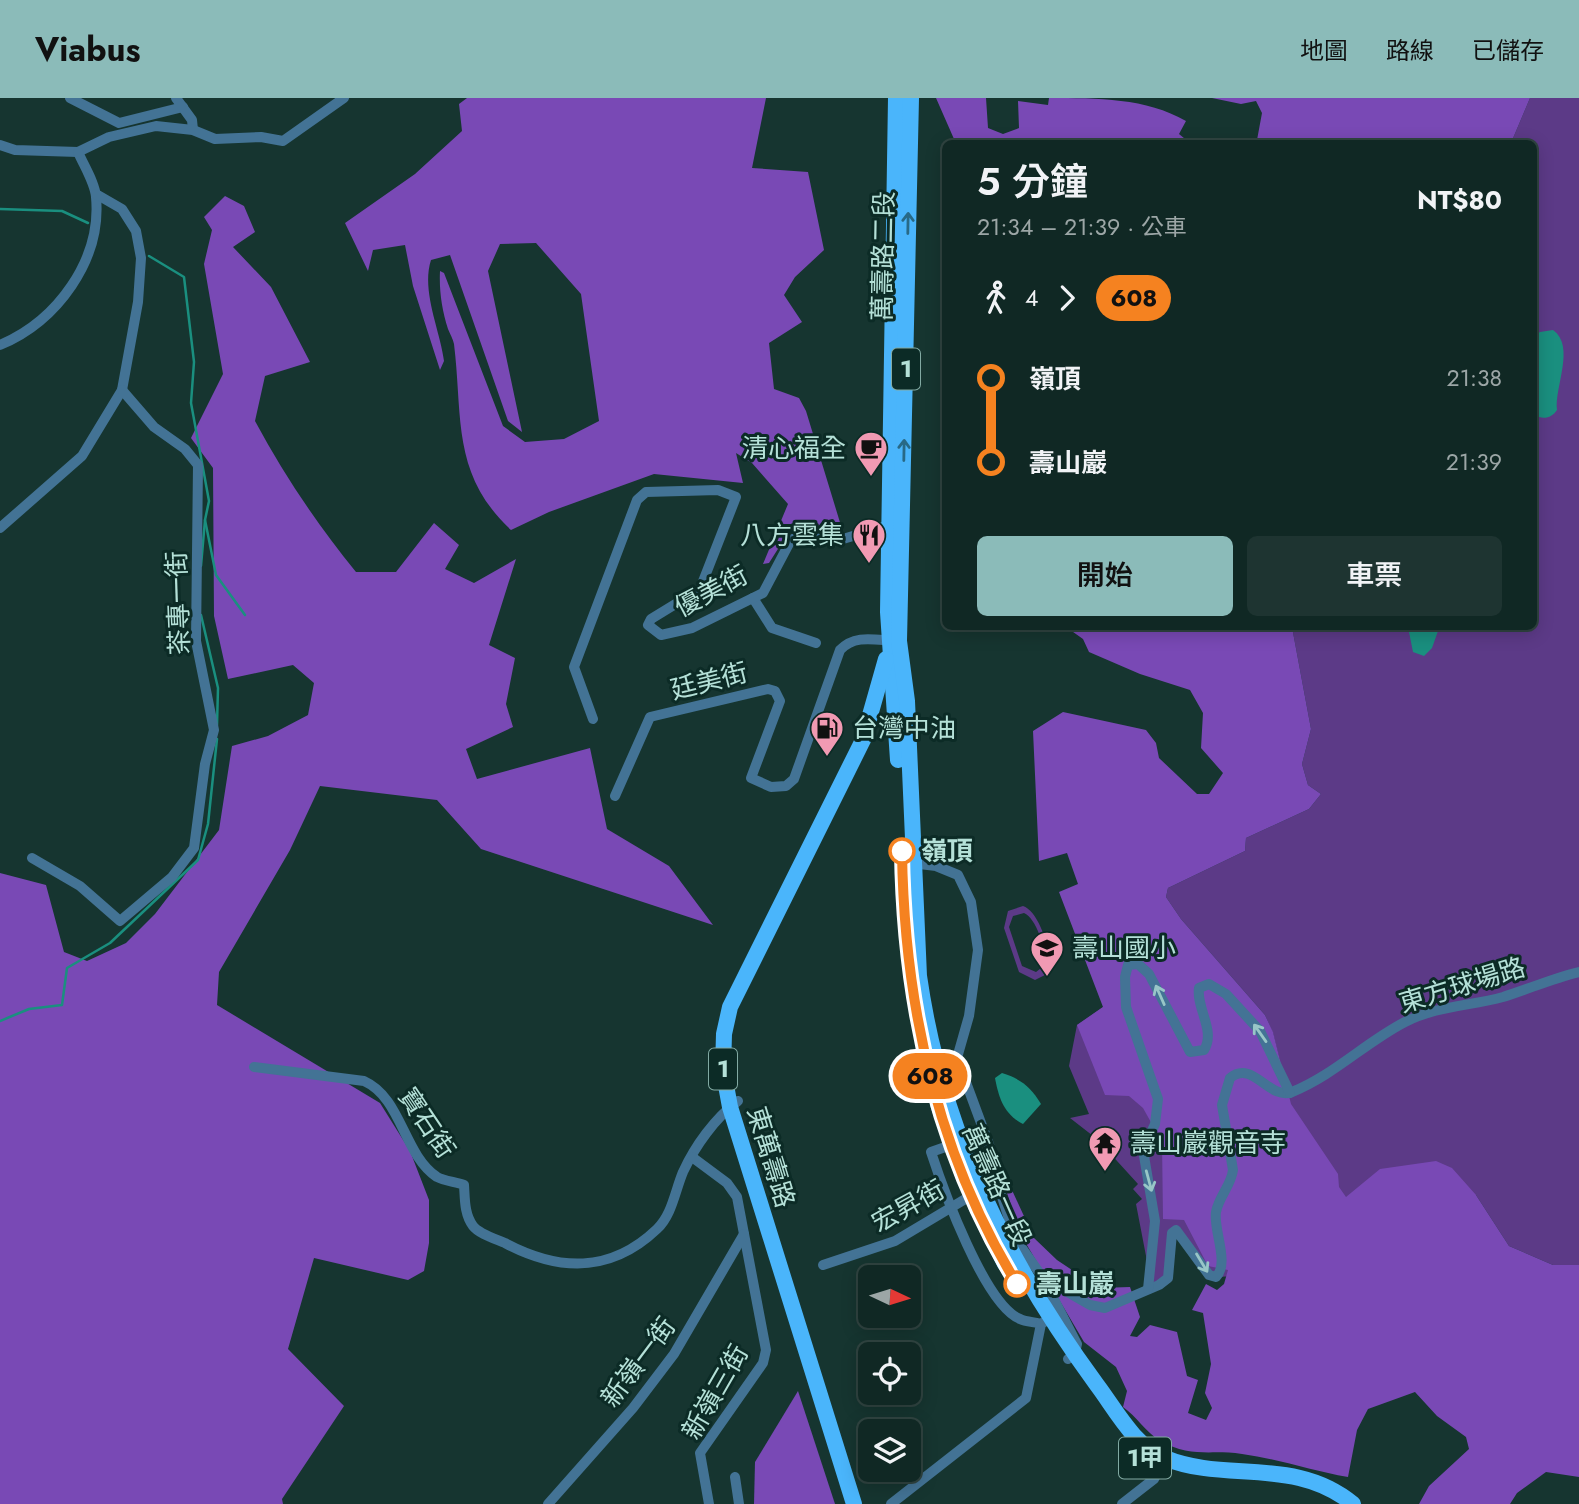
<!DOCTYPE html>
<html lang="zh-TW">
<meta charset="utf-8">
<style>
:root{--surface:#102824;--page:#1e3431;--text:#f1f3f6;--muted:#9ca6a6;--line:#304441;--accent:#8bbbb9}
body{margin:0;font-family:Jost,"Noto Sans TC",sans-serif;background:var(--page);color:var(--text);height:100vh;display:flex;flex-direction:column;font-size:26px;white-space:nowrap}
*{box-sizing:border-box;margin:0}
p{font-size:23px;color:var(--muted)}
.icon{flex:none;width:38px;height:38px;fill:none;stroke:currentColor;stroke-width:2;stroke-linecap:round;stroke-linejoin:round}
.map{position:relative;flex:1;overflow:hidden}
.drawer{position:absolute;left:942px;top:42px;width:595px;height:490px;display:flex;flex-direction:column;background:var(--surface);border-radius:10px;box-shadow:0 4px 18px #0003,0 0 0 2px var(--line)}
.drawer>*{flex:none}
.badge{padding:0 14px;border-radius:23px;font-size:24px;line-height:46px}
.needle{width:46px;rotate:94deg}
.tools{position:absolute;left:858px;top:1167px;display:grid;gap:14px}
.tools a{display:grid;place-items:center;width:63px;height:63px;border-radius:10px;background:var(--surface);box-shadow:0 4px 18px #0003,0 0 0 2px var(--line);font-size:35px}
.map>.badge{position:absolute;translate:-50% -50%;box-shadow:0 0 0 4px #fff}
.legs{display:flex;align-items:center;gap:10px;height:77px;padding:0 35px;font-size:23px}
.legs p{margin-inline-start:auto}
.head{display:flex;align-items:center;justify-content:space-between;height:119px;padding:0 35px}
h1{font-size:38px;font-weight:600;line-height:52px}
.primary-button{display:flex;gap:14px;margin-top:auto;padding:14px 35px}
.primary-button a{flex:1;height:80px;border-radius:10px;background:var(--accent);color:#111;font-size:28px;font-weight:600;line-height:80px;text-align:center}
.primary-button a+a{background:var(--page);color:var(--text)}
ul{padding:0 35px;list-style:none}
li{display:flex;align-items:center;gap:24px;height:84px;font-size:26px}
li i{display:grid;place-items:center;width:10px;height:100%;margin:0 9px;background:currentColor}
li i::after{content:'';width:18px;height:18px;margin:-9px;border:5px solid;border-radius:50%;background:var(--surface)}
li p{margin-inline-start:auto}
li:first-child i{background:linear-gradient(#0000 50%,currentColor 0)}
li:last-child i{background:linear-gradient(currentColor 50%,#0000 0)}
header{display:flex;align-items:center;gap:42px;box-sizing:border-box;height:98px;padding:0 35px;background:var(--accent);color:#111}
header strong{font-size:33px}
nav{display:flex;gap:38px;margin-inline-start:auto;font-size:24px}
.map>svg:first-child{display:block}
.green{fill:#5c3a87;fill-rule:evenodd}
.forest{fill:#7949b5}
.water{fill:#1a8f7f}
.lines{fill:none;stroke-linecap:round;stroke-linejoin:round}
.stream{stroke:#1a8f7f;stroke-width:2.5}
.street{stroke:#437395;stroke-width:10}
.primary{stroke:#4ab5fb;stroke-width:16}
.oneway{stroke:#286986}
.oneway2{stroke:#98c6c7}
.line-1-casing{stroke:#fff;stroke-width:16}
.line-1{stroke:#f58220;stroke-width:10}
.stop-1-dot{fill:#fff;stroke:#f58220;stroke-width:3.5}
.labels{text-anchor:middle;stroke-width:6;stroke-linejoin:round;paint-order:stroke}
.shield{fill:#0c2b26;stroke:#82aaa3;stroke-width:2}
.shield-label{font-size:24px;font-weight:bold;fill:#b5e1d8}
.street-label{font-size:26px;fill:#b5e1d8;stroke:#0c2b26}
.poi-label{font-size:26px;fill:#b5e1d8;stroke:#0c2b26;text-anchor:start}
.stop-label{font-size:26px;font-weight:bold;fill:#b5e1d8;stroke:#0c2b26;text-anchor:start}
</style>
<header>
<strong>Viabus</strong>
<nav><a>地圖</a><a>路線</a><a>已儲存</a></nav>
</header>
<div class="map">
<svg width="1579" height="1406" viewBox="0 0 1579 1406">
<rect width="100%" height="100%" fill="#163530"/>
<!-- green -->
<g class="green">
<path d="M1530,0H1579V1167H1553L1509,1148L1476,1097L1346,1099L1236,1178L1216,1179L1176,1132L1171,1173L1152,1189L1136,1106L1142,1101L1133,1091L1138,1086L1097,1041L1070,1020L1089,1016L1069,968L1077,927L1103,909L1287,991L1273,935L1265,917L1181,821L1166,799L1168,790L1245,753L1246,740L1309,711L1321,696L1308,687L1302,666L1311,631L1292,529L1533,528V46L1511,45Z"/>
<path d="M1023,808C1040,813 1056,863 1045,877L1035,882L1019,874L1004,830L1008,813ZM1024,815C1037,821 1046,852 1045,867L1036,874L1022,868L1009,829L1013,818Z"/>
</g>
<!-- forest -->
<g class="forest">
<path d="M467,0H766L752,70L808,74L824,152L795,179L784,197L802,224L769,245L774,291L799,300L806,313L842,431L790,432L769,465L763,466L788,406L752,365L736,355L743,385L654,376L549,414L511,432C451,376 463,319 454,246C453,241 450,236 448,231C442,212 439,193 440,173L444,175L503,328L525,344L564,341L599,323L581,196L536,145L500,146L488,173L522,334L508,323L450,157L431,162C421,193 440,232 444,263L440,272L413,188L405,147L373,152L368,173L345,125L415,76L462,33L459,6Z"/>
<path d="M936,0H986L988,30L1003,36L1019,30L1018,3L1048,7L1049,0C1098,0 1146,0 1186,23L1179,36L1190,45L1064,46L1016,40L997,45H961L954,41Z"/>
<path d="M1212,0H1530L1511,45L1246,46L1257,42L1262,15L1256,3L1241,6Z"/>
<path d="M225,98L244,108L255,134L233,149L271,189L310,264L265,278L255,323C284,377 317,426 356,474H396L434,425L459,447L445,471L474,485L516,461L489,547L515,560L506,606L513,629L466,651L477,681L590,650L607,731L669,768L713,827L481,751L437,702L320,688L290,752L219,874L217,907L380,1005L410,1053L429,1102V1145L424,1173L408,1182L314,1160L288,1251L344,1308L282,1401L283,1406H0V775L46,787L64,854L87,863L126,845L155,816L219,732L232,648L268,638L308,617L314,585L293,567L228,581L214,518L213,370L191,340L223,276L204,166L212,132L204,119Z"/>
<path d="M1066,529H1292L1311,631L1302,666L1308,687L1321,696L1309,711L1246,740L1245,753L1168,790L1166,799L1181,821L1265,917L1273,934L1291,1006L1338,1076L1339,1089L1346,1099L1380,1071L1436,1063L1452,1070L1476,1097L1509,1148L1553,1167H1579V1379L1546,1374L1517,1395L1510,1406H1419L1429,1388L1469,1351L1466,1339L1437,1318L1415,1294L1368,1311L1357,1332L1348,1379C1312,1373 1279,1361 1242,1356C1210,1351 1191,1361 1159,1342C1146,1334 1136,1318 1123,1309L1127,1293L1116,1269L1084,1244L1021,1137L1000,1074L1006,1079L1034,1140L1057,1162L1099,1190L1130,1189L1140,1219L1130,1238L1137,1239L1150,1227L1177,1234L1187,1278L1198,1282L1188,1315L1206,1322L1212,1310L1205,1295L1211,1266L1203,1215L1192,1212L1206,1186L1217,1192L1224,1186L1228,1172L1208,1168L1184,1122L1163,1121L1162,1044L1143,1010L1129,998L1105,997L1077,927L1103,909L1059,794L1078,786L1067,755L1039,763L1033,633L1063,614L1146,632L1156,645L1159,660L1197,696H1209L1223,675L1201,650L1203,615L1190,592L1140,576L1089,554L1083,541Z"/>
<path d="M798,1293L835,1406H754L755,1364Z"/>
</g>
<!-- water -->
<g class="water">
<path d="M1553,232C1576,248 1554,290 1557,312C1551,321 1542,322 1533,316V239L1540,234Z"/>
<path d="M1408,529V528L1446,529L1438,533L1432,550L1424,558L1413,554Z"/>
<path d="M1002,975C1021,981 1031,989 1041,1006L1023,1026C1004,1016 999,1001 995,980Z"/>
</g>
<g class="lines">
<!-- stream -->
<g class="stream">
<path d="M0,111L62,113L88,125"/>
<path d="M149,158L184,179L194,264L191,305L209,403L205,422L216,477L245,517"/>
<path d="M201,468L205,422"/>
<path d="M201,517L218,590L217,627"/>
<path d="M0,923L29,911L62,907L67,870L110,845L198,762L208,726L217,641"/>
</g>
<!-- street -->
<g class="street">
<path d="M70,0L119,25L183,9"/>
<path d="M176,0L192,22L193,32"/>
<path d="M0,47L15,52L78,54L109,39L156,28L193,32L215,41L261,39L283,43L344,0"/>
<path d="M0,247C57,223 102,162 96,99C95,85 84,68 78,54"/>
<path d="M0,430L82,358L122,292L138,204L141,160L136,133L122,111L96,96"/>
<path d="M753,500L772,530L816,545"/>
<path d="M593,621L574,569L637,402L646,394L718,392L736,399L700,491L651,521L648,527L661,537L692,530L763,495L791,442L795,440L843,441L889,427"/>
<path d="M615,698L650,619L768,591L775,593L780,603L751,680L771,689L786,688L794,681L840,552C855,536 875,542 895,543"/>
<path d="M32,760L80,788L120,823L172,779L194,750L205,666L214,632L196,543L198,367L185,351L154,329L122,292"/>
<path d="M903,764L936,768L958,777L971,804L978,852L969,918L957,960L991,1052L990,1061L1015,1140L1043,1180L1077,1246L1075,1255L1068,1261"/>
<path d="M254,969L364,983C402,1000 403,1056 437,1079C444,1083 456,1084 464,1087C465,1100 464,1116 473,1128C479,1136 496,1141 505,1145C558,1173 610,1176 657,1131C672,1117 675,1093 683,1074C695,1048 715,1020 738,1003"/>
<path d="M951,1047L931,1054C943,1091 985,1207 1020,1221C1026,1224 1035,1224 1041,1226"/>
<path d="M692,1059L727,1085L737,1099L766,1252L763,1265L700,1355L709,1406"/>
<path d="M823,1167L895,1143L972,1097"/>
<path d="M1043,1180L1090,1207L1105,1210L1159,1187L1168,1180L1172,1135L1176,1132L1209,1177L1216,1179C1230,1165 1213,1132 1216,1114C1219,1098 1231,1088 1233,1072L1222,1007L1230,980C1253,961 1269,1003 1292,994C1334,977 1366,944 1405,924C1436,908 1471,908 1503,899C1529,891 1553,880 1579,874"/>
<path d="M1148,1191L1155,1123L1143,1052L1155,1026L1158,1001L1126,909L1125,879L1128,867L1138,866L1149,876L1190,954L1204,952C1216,933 1196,910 1199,890L1209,886L1226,896L1260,933L1290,995"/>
<path d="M735,1379L739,1406"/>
<path d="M548,1406L633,1310L674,1256L744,1136"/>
<path d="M891,1406L1026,1300L1041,1226L1050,1220"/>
<path d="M1122,1406L1154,1381L1164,1360"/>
</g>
<!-- primary -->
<g class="primary">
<path d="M896,0L888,514L898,662"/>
<path d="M911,0L899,543L907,603L919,878C941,1032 1006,1163 1097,1287C1116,1312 1134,1348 1165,1360C1225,1385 1295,1358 1353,1406"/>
<path d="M938,1006L963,1077"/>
<path d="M976,1108L1005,1166"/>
<path d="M854,1406L730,1009L723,971L724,936L730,909L863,642L886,561"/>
</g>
</g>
<!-- one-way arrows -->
<defs><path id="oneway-shaft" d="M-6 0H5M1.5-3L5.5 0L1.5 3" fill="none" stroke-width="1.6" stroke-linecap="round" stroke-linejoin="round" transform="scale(1.75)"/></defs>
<g class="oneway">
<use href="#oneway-shaft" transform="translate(908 125) rotate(-89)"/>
<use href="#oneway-shaft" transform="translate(904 352) rotate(-89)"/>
</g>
<g class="oneway2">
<use href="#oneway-shaft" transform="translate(1160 897) rotate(-114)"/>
<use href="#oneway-shaft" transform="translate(1260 935) rotate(-125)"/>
<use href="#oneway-shaft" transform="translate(1149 1083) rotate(75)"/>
<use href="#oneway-shaft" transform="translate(1202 1165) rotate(59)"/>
</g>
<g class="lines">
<defs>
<path id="line-1" d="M902,753C904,905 937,1055 1017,1186"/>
</defs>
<!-- line-1 casing -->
<use href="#line-1" class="line-1-casing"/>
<!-- line-1 -->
<use href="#line-1" class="line-1"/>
</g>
<!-- icons -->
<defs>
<symbol id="cafe-pin" viewBox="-11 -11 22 30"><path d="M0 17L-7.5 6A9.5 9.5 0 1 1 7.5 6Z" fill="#f19ab3" stroke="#0c2b26"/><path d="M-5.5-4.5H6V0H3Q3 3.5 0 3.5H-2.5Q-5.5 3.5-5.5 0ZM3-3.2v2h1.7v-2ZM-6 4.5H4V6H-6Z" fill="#111"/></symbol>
<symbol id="restaurant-pin" viewBox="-11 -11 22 30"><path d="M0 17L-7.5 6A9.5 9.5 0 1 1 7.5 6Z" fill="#f19ab3" stroke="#0c2b26"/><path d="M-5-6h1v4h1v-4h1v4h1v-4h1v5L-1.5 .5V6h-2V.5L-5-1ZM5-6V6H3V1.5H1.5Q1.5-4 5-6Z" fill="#111"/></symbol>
<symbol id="fuel-pin" viewBox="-11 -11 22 30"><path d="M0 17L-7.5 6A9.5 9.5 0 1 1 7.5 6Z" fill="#f19ab3" stroke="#0c2b26"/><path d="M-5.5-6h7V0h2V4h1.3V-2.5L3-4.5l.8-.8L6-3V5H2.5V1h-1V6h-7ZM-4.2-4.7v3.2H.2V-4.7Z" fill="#111"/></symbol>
<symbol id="school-pin" viewBox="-11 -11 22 30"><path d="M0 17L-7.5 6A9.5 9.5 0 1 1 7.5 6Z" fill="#f19ab3" stroke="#0c2b26"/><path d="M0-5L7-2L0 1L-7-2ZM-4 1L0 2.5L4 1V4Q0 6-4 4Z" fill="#111"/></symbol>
<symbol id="temple-pin" viewBox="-11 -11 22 30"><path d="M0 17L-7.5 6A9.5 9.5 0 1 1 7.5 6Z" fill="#f19ab3" stroke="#0c2b26"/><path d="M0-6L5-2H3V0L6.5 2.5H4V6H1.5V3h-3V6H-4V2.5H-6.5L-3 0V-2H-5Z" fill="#111"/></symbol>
</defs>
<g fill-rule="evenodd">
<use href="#cafe-pin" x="852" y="331" width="38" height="52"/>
<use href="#restaurant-pin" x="850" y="418" width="38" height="52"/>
<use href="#fuel-pin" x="808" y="611" width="38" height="52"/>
<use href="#school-pin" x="1028" y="831" width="38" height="52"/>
<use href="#temple-pin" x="1086" y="1026" width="38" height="52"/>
</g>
<!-- markers -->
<g class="stop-1-dot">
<circle cx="902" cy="753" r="12"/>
<circle cx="1017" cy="1186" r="12"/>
</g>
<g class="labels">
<!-- shield labels -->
<g class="shield">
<rect x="892" y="250.5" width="28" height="41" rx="5"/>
<rect x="709" y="950.5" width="28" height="41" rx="5"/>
<rect x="1119" y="1339.5" width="52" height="41" rx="5"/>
</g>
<g class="shield-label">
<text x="906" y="279">1</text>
<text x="723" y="979">1</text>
<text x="1145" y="1368">1甲</text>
</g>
<!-- street labels -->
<g class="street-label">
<text transform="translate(883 158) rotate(-89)" y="9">萬壽路二段</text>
<text transform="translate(711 493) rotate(-28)" y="9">優美街</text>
<text transform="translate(178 505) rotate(-92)" y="9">茶專一街</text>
<text transform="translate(709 583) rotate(-14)" y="9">廷美街</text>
<text transform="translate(1462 887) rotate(-17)" y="9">東方球場路</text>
<text transform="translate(427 1025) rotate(56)" y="9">寶石街</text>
<text transform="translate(771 1059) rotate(73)" y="9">東萬壽路</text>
<text transform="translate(997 1087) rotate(66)" y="9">萬壽路一段</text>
<text transform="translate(908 1108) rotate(-29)" y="9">宏昇街</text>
<text transform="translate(638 1264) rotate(-53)" y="9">新嶺一街</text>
<text transform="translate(715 1294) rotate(-60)" y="9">新嶺三街</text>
</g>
<!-- poi labels -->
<g class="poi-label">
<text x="846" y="359" text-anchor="end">清心福全</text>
<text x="844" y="446" text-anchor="end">八方雲集</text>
<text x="852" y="639">台灣中油</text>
<text x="1072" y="859">壽山國小</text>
<text x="1130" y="1054">壽山巖觀音寺</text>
</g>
<!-- stop labels -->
<g class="stop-label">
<text x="921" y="762">嶺頂</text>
<text x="1036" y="1195">壽山巖</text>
</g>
</g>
</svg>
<div class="tools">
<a><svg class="needle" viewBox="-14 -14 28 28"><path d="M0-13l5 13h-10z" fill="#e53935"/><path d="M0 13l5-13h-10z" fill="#9ca6a6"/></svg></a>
<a><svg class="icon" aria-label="locate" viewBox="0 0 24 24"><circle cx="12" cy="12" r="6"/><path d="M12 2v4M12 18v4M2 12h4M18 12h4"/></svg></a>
<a><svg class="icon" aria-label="layers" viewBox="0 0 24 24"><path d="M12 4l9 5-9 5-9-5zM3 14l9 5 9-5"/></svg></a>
</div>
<b class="badge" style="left:930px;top:978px;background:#f58220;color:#111">608</b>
<section class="drawer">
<div class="head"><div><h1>5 分鐘</h1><p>21:34 – 21:39 · 公車</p></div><b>NT$80</b></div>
<div class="legs"><svg class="icon" aria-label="walk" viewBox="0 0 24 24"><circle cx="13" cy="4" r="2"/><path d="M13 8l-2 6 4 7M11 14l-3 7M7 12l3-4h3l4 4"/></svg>4<svg class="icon" aria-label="forward" viewBox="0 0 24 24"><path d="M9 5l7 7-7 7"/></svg><b class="badge" style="background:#f58220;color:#111">608</b></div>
<ul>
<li><i style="color:#f58220"></i><b>嶺頂</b><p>21:38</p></li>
<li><i style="color:#f58220"></i><b>壽山巖</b><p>21:39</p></li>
</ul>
<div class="primary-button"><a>開始</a><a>車票</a></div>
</section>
</div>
